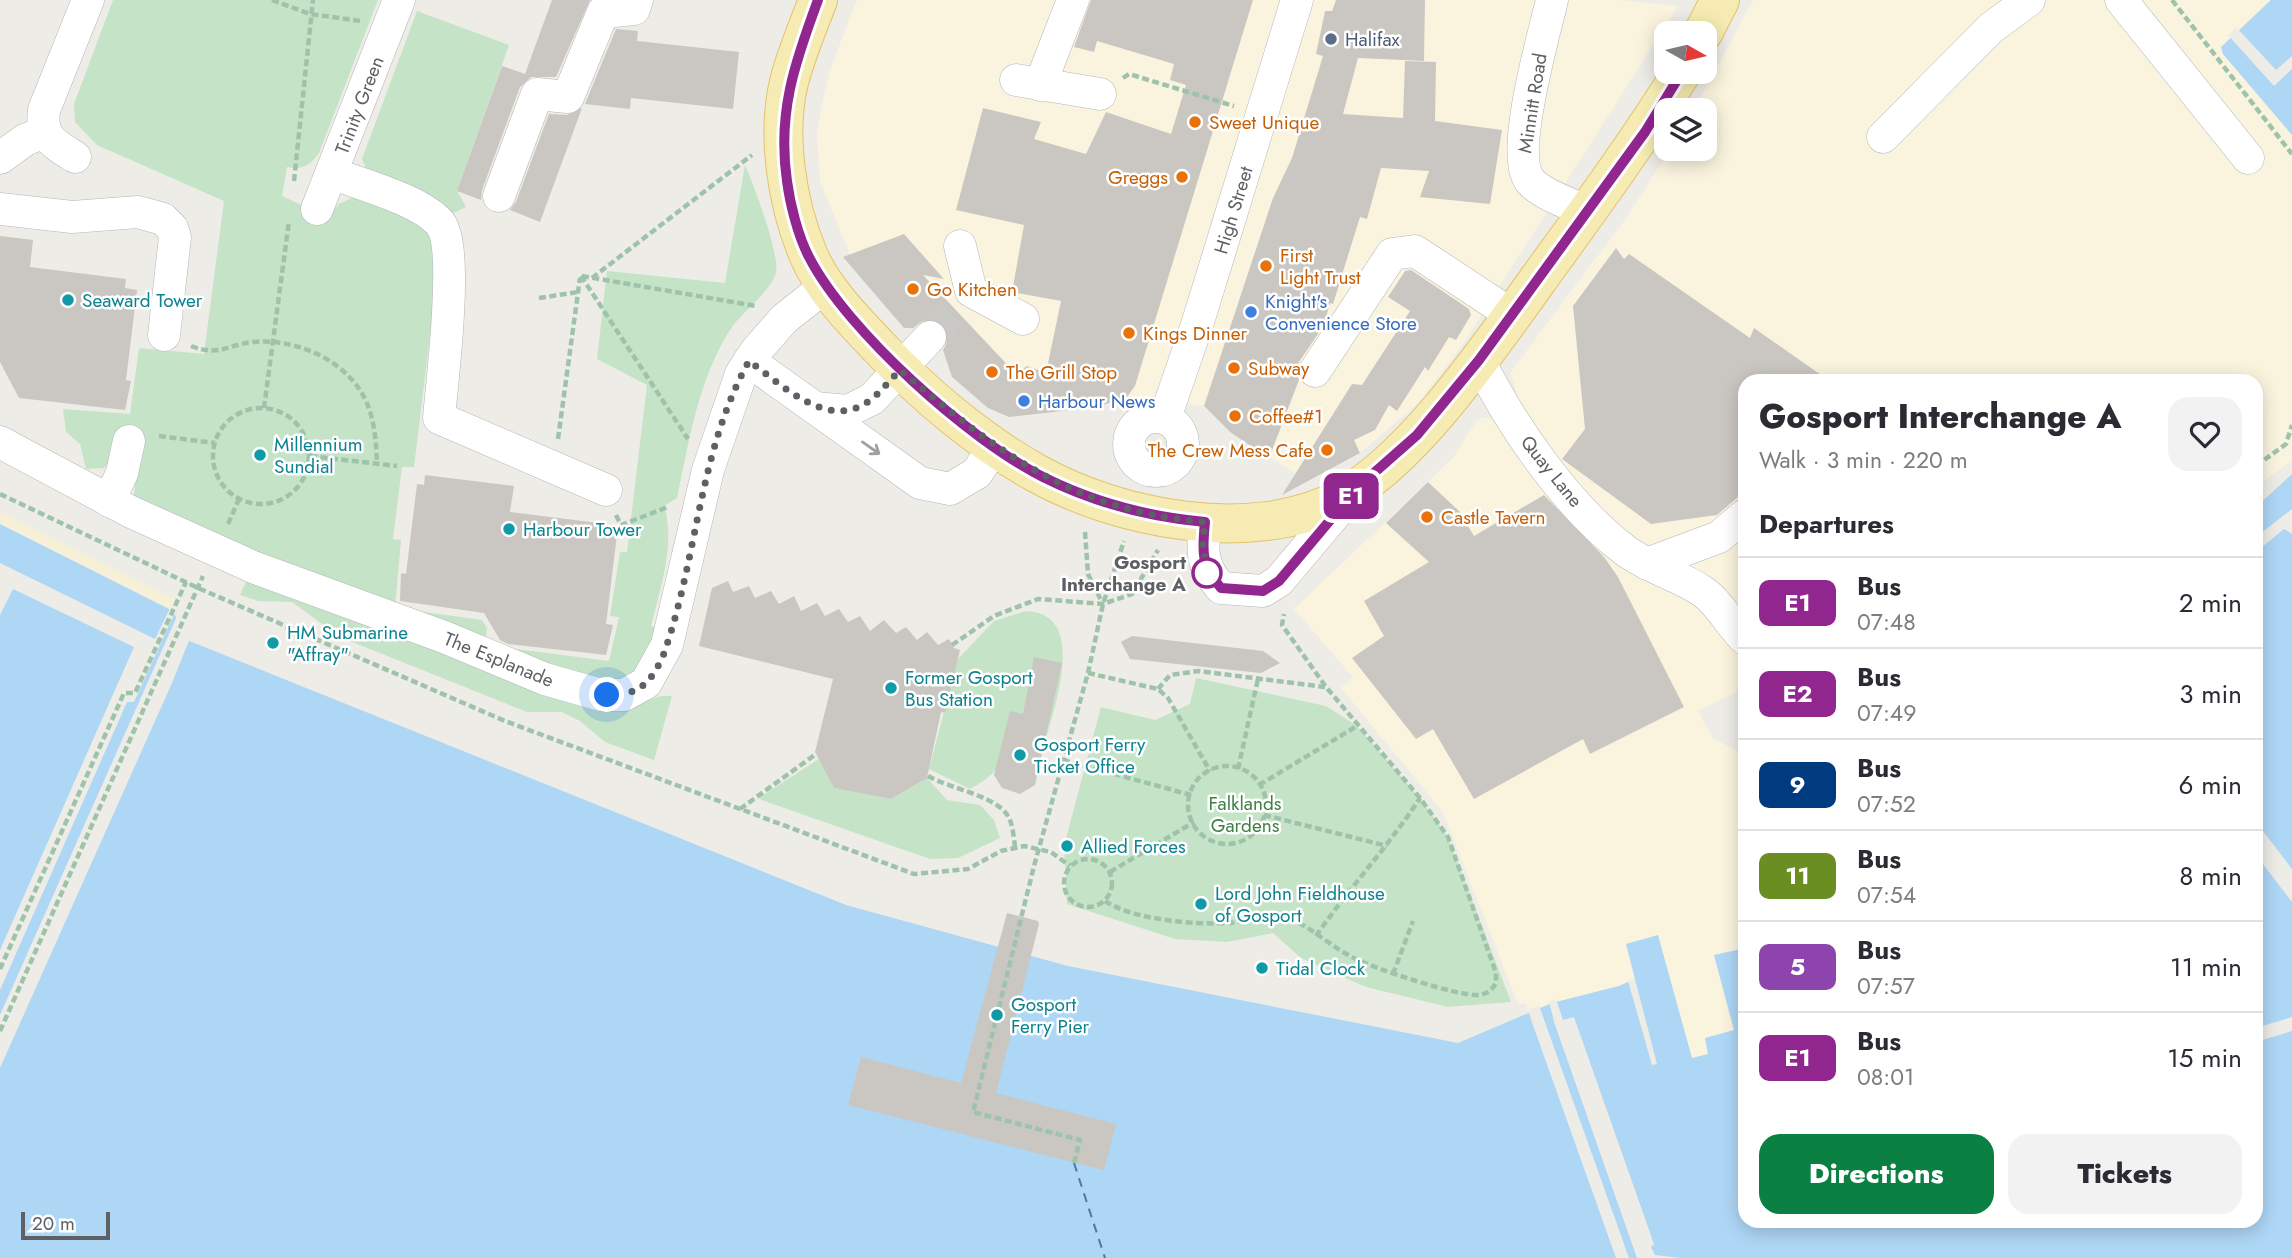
<!DOCTYPE html>
<meta charset="utf-8">
<style>
:root{--surface:#fff;--page:#f2f2f3;--text:#2b2b33;--muted:#7c7c81;--line:#e1e1e2;--accent:#0b8043}
body{margin:0;font-family:Jost,sans-serif;background:var(--page);color:var(--text);height:100vh;display:flex;flex-direction:column;font-size:26px;white-space:nowrap}
*{box-sizing:border-box;margin:0}
p{font-size:23px;color:var(--muted)}
.icon{flex:none;width:38px;height:38px;fill:none;stroke:currentColor;stroke-width:2;stroke-linecap:round;stroke-linejoin:round}
.map{position:relative;flex:1;overflow:hidden}
.details{position:absolute;left:1738px;top:374px;width:525px;height:854px;display:flex;flex-direction:column;background:var(--surface);border-radius:21px;box-shadow:0 4px 18px #0003}
.details>*{flex:none}
.badge{padding:0 14px;border-radius:10px;font-size:24px;line-height:46px}
.needle{width:46px;rotate:98deg}
.tools{position:absolute;left:1654px;top:21px;display:grid;gap:14px}
.tools a{display:grid;place-items:center;width:63px;height:63px;border-radius:14px;background:var(--surface);box-shadow:0 4px 18px #0003;font-size:35px}
.scale{position:absolute;left:21px;bottom:18px;width:89px;box-sizing:border-box;padding-left:7px;border:4px solid #5d6064;border-top:0;font-size:19px;line-height:24px;white-space:nowrap;color:#5d6064;-webkit-text-stroke:5px #fff;paint-order:stroke}
.you{position:absolute;width:35px;height:35px;margin:-18px;border:5px solid #fff;border-radius:50%;background:#1a73e8;box-shadow:0 0 0 10px #1a73e833}
.map>.badge{position:absolute;translate:-50% -50%;box-shadow:0 0 0 4px #fff}
h2{padding:0 21px;font-size:26px;line-height:63px}
.round{display:grid;place-items:center;flex:none;width:74px;height:74px;border-radius:21px;background:var(--page)}
.headline{display:flex;align-items:center;justify-content:space-between;height:119px;padding:0 21px}
h1{font-size:33px;font-weight:800;line-height:52px}
.primary-button{display:flex;gap:14px;margin-top:auto;padding:14px 21px}
.primary-button a{flex:1;height:80px;border-radius:21px;background:var(--accent);color:#fff;font-size:28px;font-weight:800;line-height:80px;text-align:center}
.primary-button a+a{background:var(--page);color:var(--text)}
ul{padding:0;list-style:none}
li{display:flex;align-items:center;gap:21px;height:91px;padding:0 21px;border-top:2px solid var(--line)}
li div{flex:1}
li b{display:block;font-size:26px}
li em{font-style:normal}
li .badge{min-width:77px;font-weight:700;text-align:center}
.map>svg:first-child{display:block}
.commercial{fill:#faf4df}
.green{fill:#c5e3c6}
.sand{fill:#f6f0d8}
.water{fill:#aed6f5}
.pier{fill:#eeece6}
.lines{fill:none;stroke-linecap:round;stroke-linejoin:round}
.ferry{stroke:#4c78a6;stroke-width:2;stroke-dasharray:9 7;stroke-linecap:butt}
.building{fill:#cac7c2}
.minor-tunnel{stroke:#cac9c6;stroke-width:32;stroke-dasharray:32 16;stroke-linecap:butt}
.minor-casing{stroke:#b3b5b9;stroke-width:33}
.major-casing{stroke:#e2c26b;stroke-width:40}
.path{stroke:#9fc3aa;stroke-width:4.5;stroke-dasharray:7 3.5;stroke-linecap:butt}
.minor{stroke:#fff;stroke-width:32}
.major{stroke:#f6ecb3;stroke-width:38}
.oneway{stroke:#9ea0a2}
.line-casing{stroke:#fff;stroke-width:16}
.line{stroke:#91268e;stroke-width:10}
.walk{stroke:#5d6064;stroke-width:7;stroke-dasharray:0 12.6}
.service-dot{fill:#5c6f8a;stroke:#fff;stroke-width:2.5}
.food-dot{fill:#e8710a;stroke:#fff;stroke-width:2.5}
.culture-dot{fill:#0f9aa8;stroke:#fff;stroke-width:2.5}
.shop-dot{fill:#3f7fe0;stroke:#fff;stroke-width:2.5}
.stop-dot{fill:#fff;stroke:#91268e;stroke-width:3.5}
.labels{text-anchor:middle;stroke-width:5;stroke-linejoin:round;paint-order:stroke}
.service-label{font-size:19px;fill:#4e5e75;stroke:#fff;text-anchor:start}
.street-label{font-size:19px;fill:#5d6064;stroke:#fff}
.food-label{font-size:19px;fill:#c56008;stroke:#fff;text-anchor:start}
.culture-label{font-size:19px;fill:#0d838f;stroke:#fff;text-anchor:start}
.shop-label{font-size:19px;fill:#366cbe;stroke:#fff;text-anchor:start}
.stop-label{font-size:19px;font-weight:bold;fill:#5d6064;stroke:#fff;text-anchor:end}
.park-label{font-size:19px;fill:#3f8143;stroke:#fff}
</style>
<div class="map">
<svg width="2292" height="1258" viewBox="0 0 2292 1258">
<rect width="100%" height="100%" fill="#eeece6"/>
<!-- commercial -->
<g class="commercial">
<path d="M857,0H1619L1678,6L1463,344L1417,404L1360,453L1308,481L1230,432L1204,406L1127,397L1097,407L1036,413L988,408L944,351L850,255L820,181L817,134L822,104L830,70Z"/>
<path d="M1753,0H2271L2221,48L2223,54L2292,135V461L2256,486V382H1745V677L1735,693L1698,711L1713,738L1737,751L1745,795V948L1714,956L1734,1030L1709,1054L1692,1058L1626,944L1635,979L1619,986L1552,1003L1528,1013L1526,1004H1518L1443,812L1341,688L1353,677L1294,609L1453,458L1476,422L1484,417L1496,419L1518,396L1510,373L1627,217L1670,149H1704V110H1694Z"/>
</g>
<!-- green -->
<g class="green">
<path d="M113,0H378L319,153C310,166 302,170 287,167L282,196L327,217L339,204L354,197L428,223L440,253L414,467H402L393,539L401,540L395,608L482,620L487,628L485,645L609,661L619,617L610,616L620,552H627L647,385L597,359L607,271L725,283L745,165C753,182 780,255 776,272C773,290 741,312 730,330C698,380 689,442 677,498L664,506C676,544 660,588 651,626L659,627L636,704L661,696H672L654,760L605,742L580,721L562,712H527L340,637L292,602L258,601L240,595L254,564L133,504L141,435L104,468L86,469L80,444L66,432L63,409L130,414L139,348L204,354L224,201L97,145L75,122L74,104Z"/>
<path d="M417,11L509,45L457,191L466,207L453,213L369,174L362,159Z"/>
<path d="M1026,611C1086,613 1057,699 1047,735L1013,731C1004,762 999,773 970,789L929,769L958,659L994,621Z"/>
<path d="M1196,678L1326,706L1357,726L1420,798L1448,837L1511,1002L1448,1007L1366,987L1301,958L1273,933L1227,942L1175,939L1067,904L1064,846L1101,707L1155,720L1190,704Z"/>
<path d="M819,759L835,788L891,799L927,778L947,800L980,805L994,820L1000,838L958,858L930,859L761,800L760,797Z"/>
</g>
<!-- sand -->
<path class="sand" d="M0,512L175,599L165,620L0,540Z"/>
<!-- water -->
<g class="water">
<path d="M2271,0H2292V135L2223,54L2221,47Z"/>
<path d="M2292,474V1258H0V524L173,611L187,640L846,905L1068,966L1458,1043L1552,1003L1619,986L1635,979L1626,944L1658,935L1692,1058L1708,1054L1705,1038L1734,1030L1714,955L1745,948V1222H2256V507Z"/>
</g>
<!-- pier -->
<g class="pier">
<path d="M2236,27L2276,70L2292,56V69L2274,86L2228,35Z"/>
<path d="M2292,509V534L2284,529L2256,552V537Z"/>
<path d="M0,563L155,639L171,606L176,610L134,702H127L0,990V950L134,647L13,589L0,615Z"/>
<path d="M178,614L190,638L172,683L0,1068V1015Z"/>
<path d="M2256,822L2292,869V902L2256,855Z"/>
<path d="M1635,979L1657,1064L1652,1065L1628,981Z"/>
<path d="M1556,999L1563,1020L1574,1017L1654,1244L1651,1247L1655,1255L1681,1258H1637L1554,1022L1549,1001Z"/>
<path d="M1539,1005L1546,1025L1629,1258H1616L1534,1028L1528,1010Z"/>
<path d="M2292,1017V1031L2256,1042V1028Z"/>
</g>
<g class="lines">
<!-- ferry -->
<path class="ferry" d="M1074,1163L1105,1258"/>
</g>
<!-- building -->
<g class="building">
<path d="M552,0H590L556,77H531L520,87L482,190L481,200L457,191L502,66L525,74Z"/>
<path d="M1091,0H1253L1135,386L1127,397L1097,407L1009,417L988,408L952,377L943,350L948,340L943,324L935,319H925L913,328H904L843,257L904,234L944,279L923,275L1016,374L1027,366L1046,373L1061,301L1012,292L1024,225L956,210L983,108L1041,122L1034,139L1086,154L1106,112L1171,134L1186,85L1170,80L1174,64L1097,41L1094,52L1074,47Z"/>
<path d="M1336,0H1425L1424,61L1358,58L1343,114L1403,118L1405,61L1436,62L1435,121L1502,130L1490,204L1420,197L1429,171L1381,168L1367,219L1360,217L1333,304L1330,303L1324,325L1299,362L1297,371L1299,380L1269,458L1230,432L1204,406L1273,198L1292,158L1323,56L1316,54L1325,11H1332Z"/>
<path d="M616,29L638,31L637,41L739,52L733,109L631,98L630,109L585,104Z"/>
<path d="M582,108L540,222L510,210L516,202L549,114L567,115Z"/>
<path d="M0,236L33,240L30,267L126,279L125,288L137,290L126,380L131,381L125,410L19,398L0,362Z"/>
<path d="M1616,248L1624,259L1629,254L1750,338L1754,328L1831,382H1745V491L1717,515L1651,524L1562,459L1585,429L1573,306Z"/>
<path d="M1411,270L1469,309L1471,315L1456,340L1449,337L1428,371L1425,367L1397,411L1389,405L1375,430L1354,440L1360,453L1282,495L1352,384L1362,385L1410,311L1388,297L1405,271Z"/>
<path d="M425,475L514,486L510,512L607,524L605,534L617,535L606,624L613,625L606,655L508,644L500,640L484,613L400,601L401,573L406,574L417,484L424,485Z"/>
<path d="M1428,482L1459,511L1474,536L1544,495L1604,557L1618,577L1684,707L1590,754L1583,739L1474,799L1433,729L1416,739L1352,658L1384,636L1364,601L1429,562L1386,523Z"/>
<path d="M728,581L733,592L749,586L755,598L771,591L779,604L794,596L801,611L817,603L825,616L839,609L848,622L860,616L870,631L884,620L896,633L906,627L917,640L927,632L938,645L949,639L954,648L960,650L945,713L941,712L927,778L891,799L834,788L815,752L833,679L699,646L712,588Z"/>
<path d="M1132,636L1263,651L1280,663L1261,673L1130,659L1121,642Z"/>
<path d="M1034,657L1062,663L1035,785L1020,794L1002,788L994,775L1010,711L1023,714Z"/>
<path d="M1007,913L1038,921L1039,924L996,1093L1116,1124L1104,1170L848,1105L861,1057L961,1083Z"/>
</g>
<g class="lines">
<!-- minor-tunnel -->
<path class="minor-tunnel" d="M930,337L955,309"/>
<defs>
<g id="minor">
<path d="M1552,0C1544,35 1508,156 1531,182C1543,195 1571,204 1588,212"/>
<path d="M2121,0L2248,158"/>
<path d="M1016,80L1100,94"/>
<path d="M1040,85L1073,0"/>
<path d="M1883,137L1991,28L2029,0"/>
<path d="M75,157C54,144 40,137 44,110L88,0"/>
<path d="M0,158L25,140L44,132"/>
<path d="M332,173C362,185 417,199 439,222C460,245 442,381 439,418L606,490"/>
<path d="M499,196L537,94L568,97L603,12L634,9L637,0"/>
<path d="M0,209L72,217L138,212L163,219L172,228L175,237L164,335"/>
<path d="M317,209L399,0"/>
<path d="M960,246L971,291L1023,319"/>
<path d="M1479,360C1510,424 1568,508 1626,551C1649,568 1678,575 1702,591C1719,602 1730,625 1745,639"/>
<path d="M749,361L920,483L950,489L977,473L995,445"/>
<path d="M1315,371L1392,254L1415,251L1512,315"/>
<path d="M815,408L848,411L872,399L930,337"/>
<circle cx="1156" cy="444" r="27"/>
<path d="M1165,418L1197,325L1297,0"/>
<path d="M0,442L131,512L253,567L444,637L545,679L601,695H624L646,683L667,645L708,470L741,374L756,351L784,319L827,285"/>
<path d="M109,501L122,473L129,441"/>
<path d="M1205,522C1202,551 1201,566 1221,588L1263,591L1279,581L1353,493"/>
<path d="M1647,564L1719,537L1745,515"/>
</g>
<g id="major">
<path d="M818,0C808,27 796,54 789,82C776,136 787,203 808,254C822,288 853,320 878,346C923,394 979,441 1036,473C1118,519 1251,545 1338,500C1412,461 1488,349 1537,281C1587,212 1637,144 1682,72"/>
<path d="M1703,33L1720,0"/>
</g>
</defs>
<!-- minor casing -->
<use href="#minor" class="minor-casing"/>
<!-- major casing -->
<use href="#major" class="major-casing"/>
<!-- path -->
<g class="path">
<path d="M272,0L310,14L361,21"/>
<path d="M2172,0L2292,154"/>
<path d="M1123,78L1129,74L1234,106"/>
<path d="M294,181L313,0"/>
<path d="M581,276L688,439"/>
<path d="M582,276L756,306"/>
<path d="M592,278L752,155"/>
<path d="M539,298L578,292"/>
<path d="M191,346C220,357 226,345 253,342C296,338 347,360 366,401C375,421 376,442 377,464"/>
<circle cx="261" cy="456" r="48"/>
<path d="M264,408L289,221"/>
<path d="M159,436L215,443"/>
<path d="M558,439L580,278"/>
<path d="M310,456L397,466"/>
<path d="M2256,466L2286,444L2292,425"/>
<path d="M0,494L198,588L505,721L914,874L968,869L1001,851L1024,846L1051,852L1070,866"/>
<path d="M616,515L621,525L668,507"/>
<path d="M228,524L239,499"/>
<path d="M1085,532L1088,574L1103,604"/>
<path d="M952,645L994,616L1038,599L1103,604L1132,594L1158,550"/>
<path d="M1088,673L1158,689L1168,698L1210,771"/>
<path d="M1158,689L1170,675L1198,671L1325,687"/>
<path d="M1063,760L1191,795"/>
<circle cx="1227" cy="805" r="39"/>
<path d="M1238,769L1258,679"/>
<path d="M928,776C952,790 1001,796 1010,820C1013,828 1014,839 1015,847"/>
<path d="M1259,785L1357,726"/>
<path d="M740,809L816,754"/>
<path d="M1264,815L1387,846"/>
<circle cx="1088" cy="883" r="24"/>
<path d="M1110,872L1194,822"/>
<path d="M1105,901C1133,920 1196,925 1230,923C1249,921 1269,910 1288,918C1312,927 1332,948 1356,959C1376,969 1460,997 1479,995C1487,994 1492,990 1496,983V973L1448,837L1420,798L1326,687L1282,625L1284,614"/>
<path d="M1316,936C1349,888 1388,847 1420,798"/>
<path d="M0,969L124,693H135L186,582"/>
<path d="M1393,974L1413,921"/>
<path d="M0,1031L203,576"/>
<path d="M1074,1163L1080,1140L973,1112L1034,866L1088,673L1103,604L1124,541"/>
</g>
<!-- minor -->
<use href="#minor" class="minor"/>
<!-- major -->
<use href="#major" class="major"/>
</g>
<!-- one-way arrows -->
<defs><path id="oneway-shaft" d="M-6 0H5M1.5-3L5.5 0L1.5 3" fill="none" stroke-width="1.6" stroke-linecap="round" stroke-linejoin="round" transform="scale(1.75)"/></defs>
<use class="oneway" href="#oneway-shaft" transform="translate(871 448) rotate(35)"/>
<g class="lines">
<defs>
<path id="line" d="M818,0C795,62 777,113 787,181C790,204 798,236 809,257C847,331 969,440 1043,477C1093,502 1150,517 1205,522C1202,551 1201,566 1221,588L1263,591L1279,581L1358,487L1417,435L1479,360L1645,132L1682,72"/>
</defs>
<!-- line casing -->
<use href="#line" class="line-casing"/>
<!-- line -->
<use href="#line" class="line"/>
<!-- walk -->
<path class="walk" d="M607,695C639,695 650,684 663,656C698,559 698,452 749,361C784,386 830,434 873,398C883,389 891,379 900,370C998,452 1072,511 1205,522L1203,544L1207,573"/>
</g>
<!-- markers -->
<circle class="service-dot" cx="1331" cy="39" r="7"/>
<g class="food-dot">
<circle cx="1195" cy="122" r="7"/>
<circle cx="1182" cy="177" r="7"/>
<circle cx="1266" cy="266" r="7"/>
<circle cx="913" cy="289" r="7"/>
<circle cx="1129" cy="333" r="7"/>
<circle cx="1234" cy="368" r="7"/>
<circle cx="992" cy="372" r="7"/>
<circle cx="1235" cy="416" r="7"/>
<circle cx="1327" cy="450" r="7"/>
<circle cx="1427" cy="517" r="7"/>
</g>
<g class="culture-dot">
<circle cx="68" cy="300" r="7"/>
<circle cx="260" cy="455" r="7"/>
<circle cx="509" cy="529" r="7"/>
<circle cx="273" cy="643" r="7"/>
<circle cx="891" cy="688" r="7"/>
<circle cx="1020" cy="755" r="7"/>
<circle cx="1067" cy="846" r="7"/>
<circle cx="1201" cy="904" r="7"/>
<circle cx="1262" cy="968" r="7"/>
<circle cx="997" cy="1015" r="7"/>
</g>
<g class="shop-dot">
<circle cx="1251" cy="312" r="7"/>
<circle cx="1024" cy="401" r="7"/>
</g>
<circle class="stop-dot" cx="1207" cy="573" r="14"/>
<g class="labels">
<!-- service labels -->
<g class="service-label">
<text x="1345" y="46">Halifax</text>
</g>
<!-- street labels -->
<g class="street-label">
<text transform="translate(1532 103) rotate(-81)" y="7">Minnitt Road</text>
<text transform="translate(359 105) rotate(-69)" y="7">Trinity Green</text>
<text transform="translate(1233 210) rotate(-73)" y="7">High Street</text>
<text transform="translate(1552 471) rotate(51)" y="7">Quay Lane</text>
<text transform="translate(499 659) rotate(22)" y="7">The Esplanade</text>
</g>
<!-- food labels -->
<g class="food-label">
<text x="1209" y="129">Sweet Unique</text>
<text x="1168" y="184" text-anchor="end">Greggs</text>
<text x="1280" y="262">First<tspan x="1280" dy="22">Light Trust</tspan></text>
<text x="927" y="296">Go Kitchen</text>
<text x="1143" y="340">Kings Dinner</text>
<text x="1248" y="375">Subway</text>
<text x="1006" y="379">The Grill Stop</text>
<text x="1249" y="423">Coffee#1</text>
<text x="1313" y="457" text-anchor="end">The Crew Mess Cafe</text>
<text x="1441" y="524">Castle Tavern</text>
</g>
<!-- culture labels -->
<g class="culture-label">
<text x="82" y="307">Seaward Tower</text>
<text x="274" y="451">Millennium<tspan x="274" dy="22">Sundial</tspan></text>
<text x="523" y="536">Harbour Tower</text>
<text x="287" y="639">HM Submarine<tspan x="287" dy="22">"Affray"</tspan></text>
<text x="905" y="684">Former Gosport<tspan x="905" dy="22">Bus Station</tspan></text>
<text x="1034" y="751">Gosport Ferry<tspan x="1034" dy="22">Ticket Office</tspan></text>
<text x="1081" y="853">Allied Forces</text>
<text x="1215" y="900">Lord John Fieldhouse<tspan x="1215" dy="22">of Gosport</tspan></text>
<text x="1276" y="975">Tidal Clock</text>
<text x="1011" y="1011">Gosport<tspan x="1011" dy="22">Ferry Pier</tspan></text>
</g>
<!-- shop labels -->
<g class="shop-label">
<text x="1265" y="308">Knight's<tspan x="1265" dy="22">Convenience Store</tspan></text>
<text x="1038" y="408">Harbour News</text>
</g>
<!-- stop labels -->
<g class="stop-label">
<text x="1186" y="569">Gosport<tspan x="1186" dy="22">Interchange A</tspan></text>
</g>
<!-- park labels -->
<g class="park-label">
<text x="1245" y="810">Falklands<tspan x="1245" dy="22">Gardens</tspan></text>
</g>
</g>
</svg>
<div class="tools">
<a><svg class="needle" viewBox="-14 -14 28 28"><path d="M0-13l5 13h-10z" fill="#e53935"/><path d="M0 13l5-13h-10z" fill="#7c7c81"/></svg></a>
<a><svg class="icon" aria-label="layers" viewBox="0 0 24 24"><path d="M12 4l9 5-9 5-9-5zM3 14l9 5 9-5"/></svg></a>
</div>
<div class="scale">20 m</div>
<div class="you" style="left:607px;top:695px"></div>
<b class="badge" style="left:1351px;top:496px;background:#91268e;color:#fff">E1</b>
<section class="details">
<div class="headline"><div><h1>Gosport Interchange A</h1><p>Walk · 3 min · 220 m</p></div><a class="round"><svg class="icon" aria-label="heart" viewBox="0 0 24 24"><path d="M12 20l-8-8c-3-5 5-10 8-4 3-6 11-1 8 4z"/></svg></a></div>
<h2>Departures</h2>
<ul>
<li><span class="badge" style="background:#91268e;color:#fff">E1</span><div><b>Bus</b><p>07:48</p></div><em>2 min</em></li>
<li><span class="badge" style="background:#91268e;color:#fff">E2</span><div><b>Bus</b><p>07:49</p></div><em>3 min</em></li>
<li><span class="badge" style="background:#003b80;color:#fff">9</span><div><b>Bus</b><p>07:52</p></div><em>6 min</em></li>
<li><span class="badge" style="background:#6b8e23;color:#fff">11</span><div><b>Bus</b><p>07:54</p></div><em>8 min</em></li>
<li><span class="badge" style="background:#8e44ad;color:#fff">5</span><div><b>Bus</b><p>07:57</p></div><em>11 min</em></li>
<li><span class="badge" style="background:#91268e;color:#fff">E1</span><div><b>Bus</b><p>08:01</p></div><em>15 min</em></li>
</ul>
<div class="primary-button"><a>Directions</a><a>Tickets</a></div>
</section>
</div>
